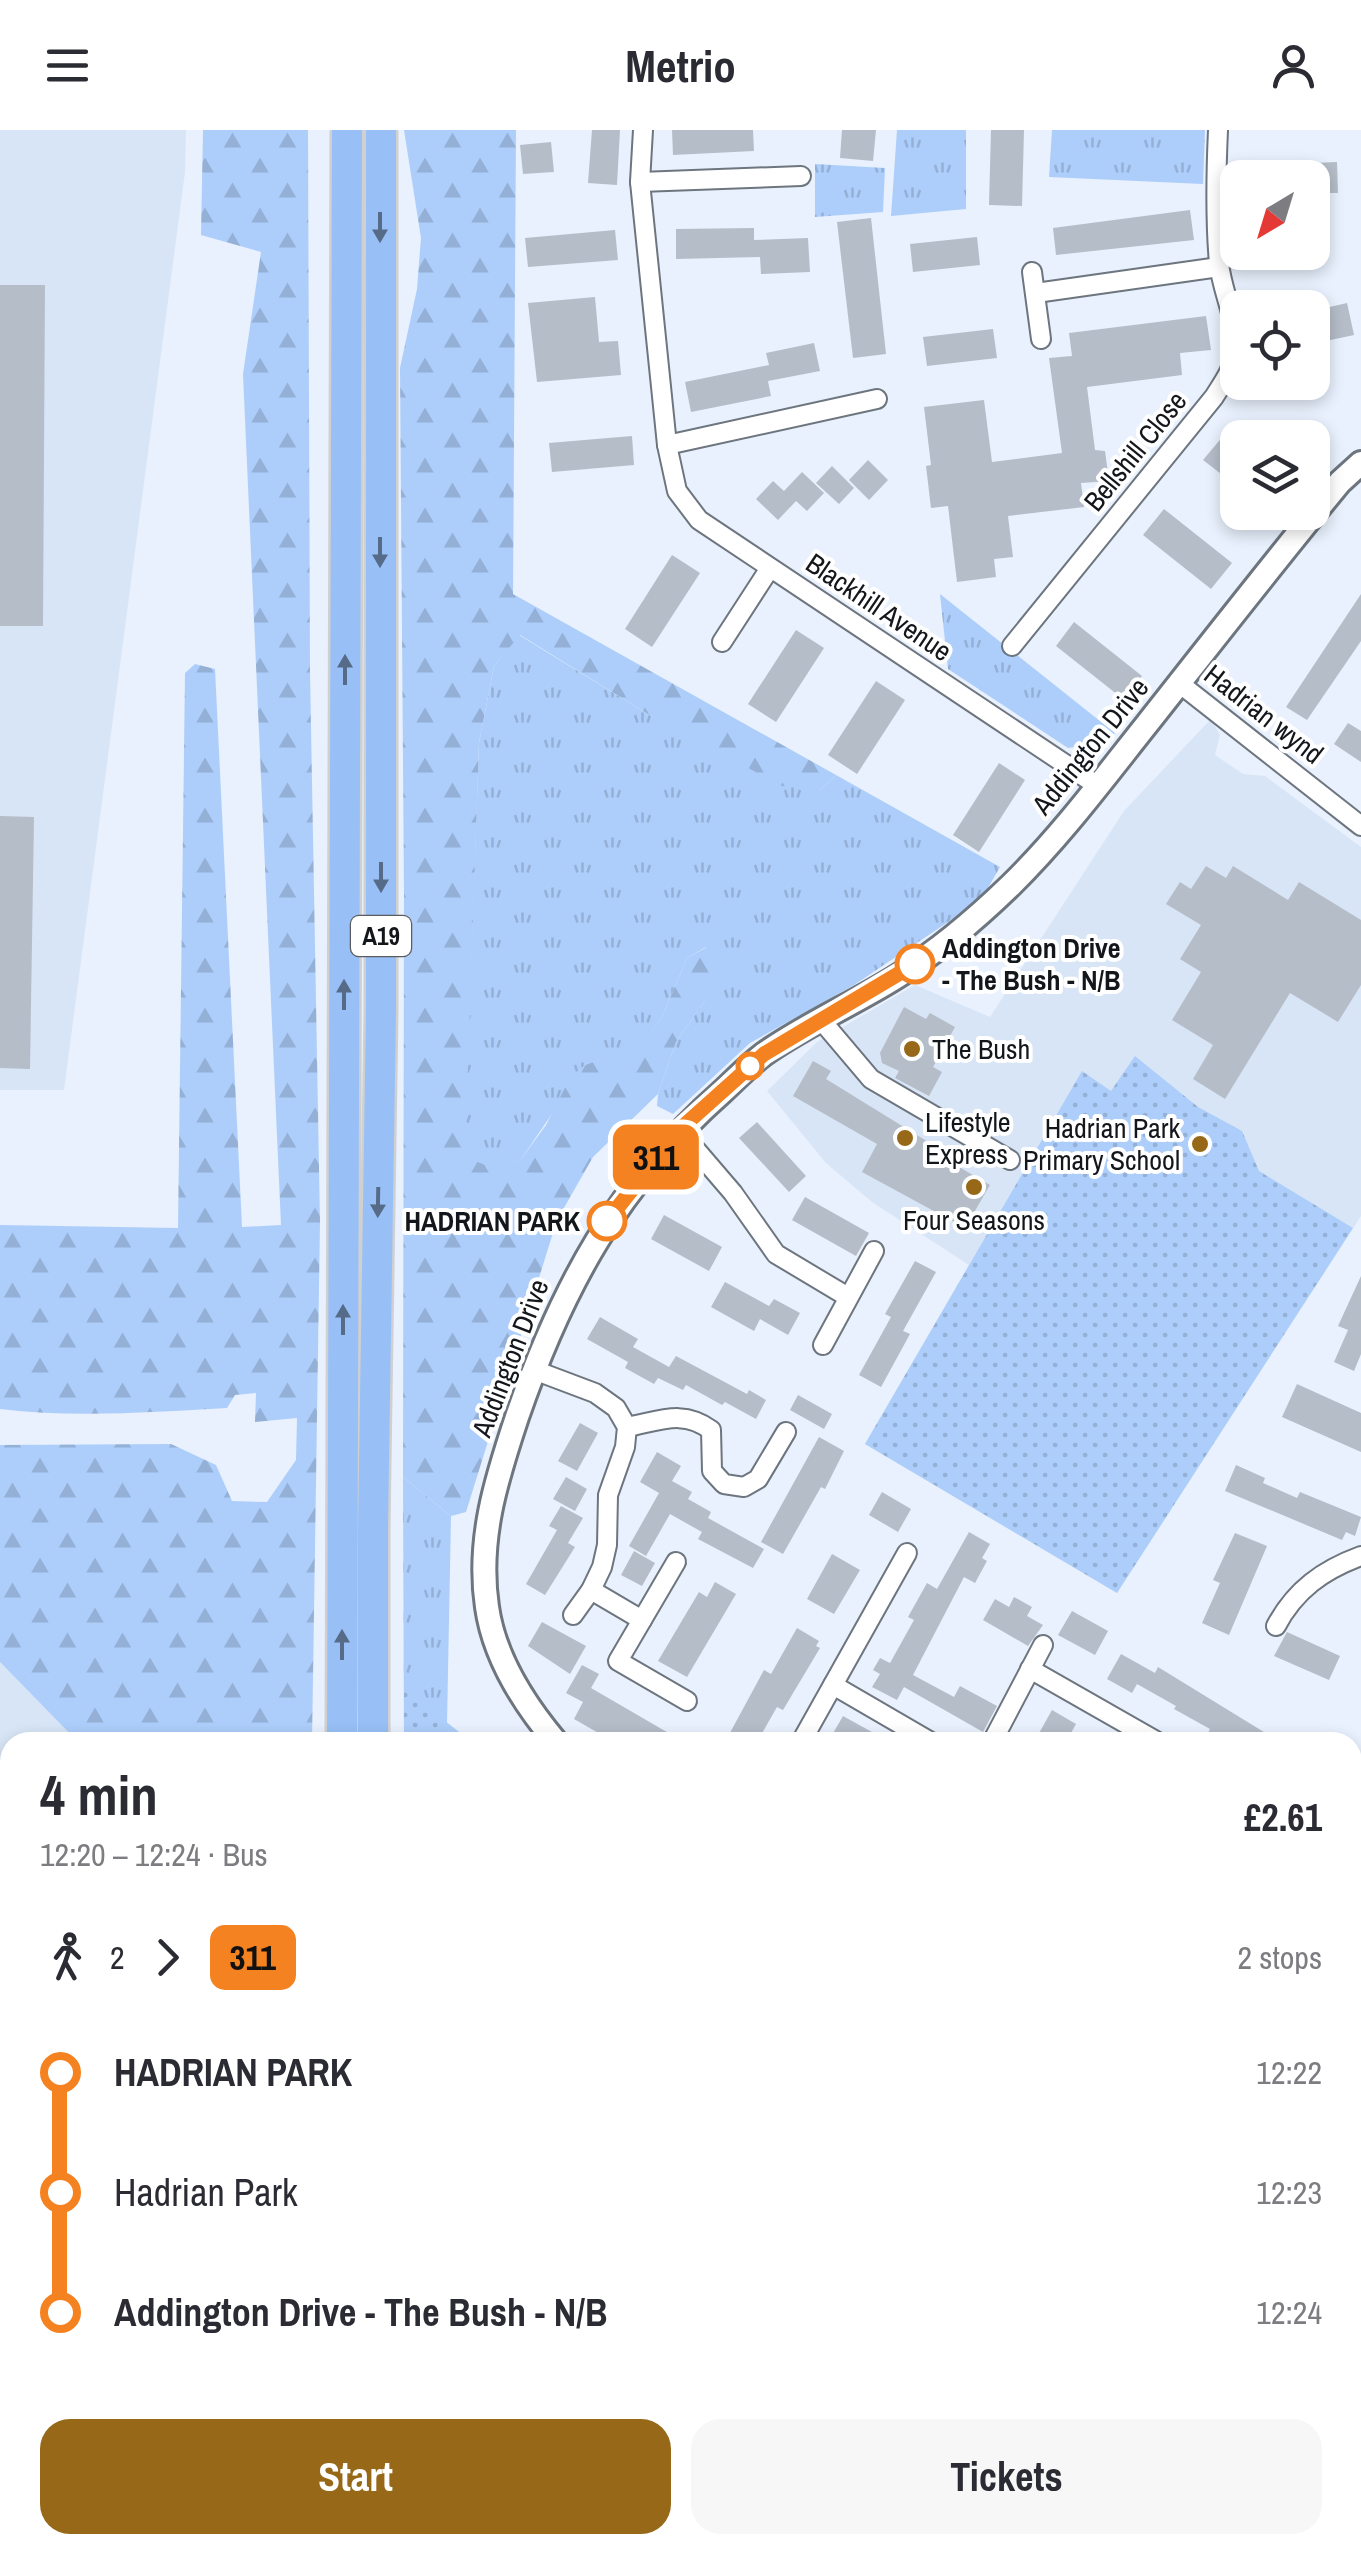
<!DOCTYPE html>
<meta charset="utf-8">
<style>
:root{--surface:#fff;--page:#f7f7f7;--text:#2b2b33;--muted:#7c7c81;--accent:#966817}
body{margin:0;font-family:"Archivo Narrow",sans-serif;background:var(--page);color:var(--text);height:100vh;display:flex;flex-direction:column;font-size:38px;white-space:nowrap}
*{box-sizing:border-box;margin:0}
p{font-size:32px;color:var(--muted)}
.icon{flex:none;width:55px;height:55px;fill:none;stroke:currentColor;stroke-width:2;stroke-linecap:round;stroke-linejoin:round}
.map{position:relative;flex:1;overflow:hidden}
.sheet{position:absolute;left:0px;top:1602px;width:1362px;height:822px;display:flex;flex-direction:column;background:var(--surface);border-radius:30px 30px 0 0;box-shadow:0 5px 15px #0003}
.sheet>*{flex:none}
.badge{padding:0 20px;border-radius:15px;font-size:35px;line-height:65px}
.needle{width:65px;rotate:218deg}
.tools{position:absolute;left:1220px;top:30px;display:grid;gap:20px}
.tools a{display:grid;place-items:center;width:110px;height:110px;border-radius:20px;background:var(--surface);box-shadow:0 5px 15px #0003;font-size:50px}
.map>.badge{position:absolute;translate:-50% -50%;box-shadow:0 0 0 5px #fff}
.legs{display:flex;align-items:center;gap:15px;height:110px;padding:0 40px;font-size:32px}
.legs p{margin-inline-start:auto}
.summary{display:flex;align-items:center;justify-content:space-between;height:170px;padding:0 40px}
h1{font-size:55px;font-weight:700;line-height:75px}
.cta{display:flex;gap:20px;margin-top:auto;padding:20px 40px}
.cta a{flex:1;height:115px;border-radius:30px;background:var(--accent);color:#fff;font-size:40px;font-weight:700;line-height:115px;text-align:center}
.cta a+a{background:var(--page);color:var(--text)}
ul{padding:0 40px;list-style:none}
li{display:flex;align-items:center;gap:35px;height:120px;font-size:38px}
li i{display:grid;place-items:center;width:15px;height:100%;margin:0 12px;background:currentColor}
li i::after{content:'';width:25px;height:25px;margin:-12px;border:8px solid;border-radius:50%;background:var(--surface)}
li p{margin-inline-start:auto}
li:first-child i{background:linear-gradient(#0000 50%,currentColor 0)}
li:last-child i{background:linear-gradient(currentColor 50%,#0000 0)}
header{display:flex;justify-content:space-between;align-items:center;height:130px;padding:0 40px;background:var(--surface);font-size:45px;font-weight:700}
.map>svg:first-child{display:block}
.built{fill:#d8e5f6}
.grass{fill:url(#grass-tufts)}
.forest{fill:url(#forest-firs)}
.park{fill:url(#park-dots)}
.water{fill:url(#water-ripples)}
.building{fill:#b5bdc8}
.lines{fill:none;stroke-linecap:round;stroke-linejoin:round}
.street-casing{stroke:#6d757f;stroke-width:22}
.secondary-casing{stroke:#6d757f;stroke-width:28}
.highway-casing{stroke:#d0d0d1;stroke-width:35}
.street{stroke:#fff;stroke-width:18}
.secondary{stroke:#fff;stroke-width:22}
.highway{stroke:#98c0f6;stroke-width:30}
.oneway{fill:#566b88}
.line-1-casing{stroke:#fff;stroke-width:22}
.line-1{stroke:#f58220;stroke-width:15}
.stop-1-dot{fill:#fff;stroke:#f58220;stroke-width:5}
.poi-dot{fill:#966817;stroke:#fff;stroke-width:4}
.labels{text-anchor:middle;stroke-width:8;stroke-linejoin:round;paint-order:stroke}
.shield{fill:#fff;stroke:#5a5c5f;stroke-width:2.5}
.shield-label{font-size:25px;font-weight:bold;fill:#13161a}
.street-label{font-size:28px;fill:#13161a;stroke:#fff}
.stop-label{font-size:28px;font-weight:bold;fill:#13161a;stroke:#fff;text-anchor:start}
.poi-label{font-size:28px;fill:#13161a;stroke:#fff;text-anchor:start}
</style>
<header><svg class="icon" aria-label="menu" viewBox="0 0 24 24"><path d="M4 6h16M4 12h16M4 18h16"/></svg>Metrio<svg class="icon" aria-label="person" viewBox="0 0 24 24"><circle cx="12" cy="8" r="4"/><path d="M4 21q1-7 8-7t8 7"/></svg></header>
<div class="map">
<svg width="1361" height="2424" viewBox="0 0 1361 2424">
<defs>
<pattern id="grass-tufts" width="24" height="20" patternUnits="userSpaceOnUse" patternTransform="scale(2.5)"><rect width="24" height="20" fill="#adcefa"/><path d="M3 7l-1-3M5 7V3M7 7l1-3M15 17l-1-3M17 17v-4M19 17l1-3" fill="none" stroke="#94b0d6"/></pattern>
<pattern id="forest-firs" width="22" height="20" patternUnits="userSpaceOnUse" patternTransform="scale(2.5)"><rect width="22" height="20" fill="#adcefa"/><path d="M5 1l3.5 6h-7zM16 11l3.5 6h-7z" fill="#94b0d6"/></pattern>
<pattern id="park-dots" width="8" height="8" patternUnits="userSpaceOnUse" patternTransform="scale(2.5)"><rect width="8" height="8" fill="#adcefa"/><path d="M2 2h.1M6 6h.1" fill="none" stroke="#94b0d6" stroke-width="1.8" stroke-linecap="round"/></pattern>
<pattern id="water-ripples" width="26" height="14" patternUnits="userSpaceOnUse" patternTransform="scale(2.5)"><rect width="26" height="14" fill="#79a5df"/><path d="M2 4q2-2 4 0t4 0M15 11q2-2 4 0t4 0" fill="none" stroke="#6285b4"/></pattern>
</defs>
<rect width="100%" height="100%" fill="#e8f1fd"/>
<!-- built -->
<g class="built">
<path d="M0,0H186L185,42L64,960H0Z"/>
<path d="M1211,589L1220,605L1215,625L1243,644L1265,646L1361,717V1086L1117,1463L865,1314L969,1135L872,1072L826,1033L767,961L817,912L915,855L990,887L1124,681Z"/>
<path d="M0,1532L78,1612H10V2415H212L211,2424H0Z"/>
</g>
<!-- grass -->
<g class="grass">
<path d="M897,0H966V79L891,86Z"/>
<path d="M1052,0H1205L1203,54L1049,47Z"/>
<path d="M815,34L885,38L883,82L815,87Z"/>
<path d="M940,464L1115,603L1104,613L1068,618L948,539Z"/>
<path d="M519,505L651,586L820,660L836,645L1000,737L981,770L854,855L750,913L673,984L657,976L658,964L676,912L705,871L706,817L687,828L662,887L641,915L585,935L522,1028L500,1042L464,1027L479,613L494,536Z"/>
<path d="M403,1347L451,1386L447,1594L404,1612Z"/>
</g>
<!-- forest -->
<g class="forest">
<path d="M203,0H308L310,542L320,1092L312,1612H78L0,1532V1315L171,1314L216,1335L232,1371L267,1372L296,1330L297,1288L255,1292L256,1263L235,1265L227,1278C152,1282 75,1288 0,1279V1095L178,1098L185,543L195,534L215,539L242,1097L281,1095L243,244L261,122L201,105Z"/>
<path d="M404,0H516L513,464L836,645L820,660L782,656L651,586L520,505L494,536L479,613L465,1027L500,1041L522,1028L546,995L571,946L585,935L641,914L662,887L687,828L707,817L720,829L705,871L676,912L658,964L593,1027L557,1090L466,1382L451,1386L403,1347L404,764L400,238L417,159L421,108Z"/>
</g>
<!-- park -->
<g class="park">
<path d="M1135,926L1198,977L1242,1001L1259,1041L1353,1098L1117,1463L865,1314L1082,941L1111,961Z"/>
<path d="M404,1559L472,1612H404Z"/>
<path d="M403,2415H1279L1286,2424H403Z"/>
</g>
<!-- water -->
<path class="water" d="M500,2415H783L782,2424H498Z"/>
<!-- building -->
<g class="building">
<path d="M592,0H620L617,55L588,53Z"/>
<path d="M672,0H753L754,21L673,25Z"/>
<path d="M842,0H876L873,31L840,28Z"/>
<path d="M991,0H1024L1022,76L989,75Z"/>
<path d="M551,12L554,42L523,44L520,15Z"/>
<path d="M1337,32L1338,63H1312V33Z"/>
<path d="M1190,80L1194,110L1056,125L1053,98Z"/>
<path d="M871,88L886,224L853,228L837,92Z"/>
<path d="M754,98V110L808,108L810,142L761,144L760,127L676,129V99Z"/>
<path d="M615,100L618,130L528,137L525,108Z"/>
<path d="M977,107L980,135L913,142L910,114Z"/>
<path d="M0,155H45L43,496H0Z"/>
<path d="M595,167L599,212L618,211L621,245L537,252L528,173Z"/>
<path d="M1347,173L1354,205L1312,214V181Z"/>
<path d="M1206,186L1211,220L1180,223L1182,245L1087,257L1095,320L1105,321L1109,351L1081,353L1084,377L1008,386L1013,427L994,429L996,447L957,452L948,376L931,378L926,336L931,335L924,277L984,270L992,332L1062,323L1049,228L1072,226L1069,203Z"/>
<path d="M993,199L997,228L927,236L923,207Z"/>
<path d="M814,213L820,241L768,251L771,266L691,282L685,252L769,235L766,223Z"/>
<path d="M1224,305L1238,316V357L1203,330Z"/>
<path d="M632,306L634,335L552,342L549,313Z"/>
<path d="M868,330L888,350L869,370L849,350Z"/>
<path d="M832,336L854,358L839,374L816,353Z"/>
<path d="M802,342L824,363L807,381L796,371L778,390L756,369L773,351L784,361Z"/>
<path d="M1164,379L1232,433L1211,459L1143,405Z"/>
<path d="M672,425L700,443L652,517L625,499Z"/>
<path d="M1361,464V511L1307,590L1286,577Z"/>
<path d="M1074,492L1142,546L1123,569L1056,516Z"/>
<path d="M796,500L824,518L776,592L748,574Z"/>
<path d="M876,551L905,570L857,644L828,625Z"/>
<path d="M1348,593L1361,601V632L1334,614Z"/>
<path d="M999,633L1025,650L979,722L953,705Z"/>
<path d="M0,686L34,687L30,939L0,938Z"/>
<path d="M1206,736L1226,748L1233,736L1288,770L1299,752L1361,790V855L1338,892L1290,863L1225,969L1193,949L1213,915L1172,890L1201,842L1180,829L1201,795L1166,774L1180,752L1191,759Z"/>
<path d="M904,877L926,889L930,883L955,897L933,937L942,942L929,966L895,948L899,941L882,933L880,923Z"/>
<path d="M813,931L831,941L826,949L933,1015L930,1020L990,1055L965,1098L862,1042L877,1014L793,966Z"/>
<path d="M757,992L806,1046L789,1062L739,1008Z"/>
<path d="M805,1067L869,1103L856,1126L792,1090Z"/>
<path d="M664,1085L722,1117L709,1141L651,1109Z"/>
<path d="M915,1131L936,1142L903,1201L910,1204L881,1257L859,1245L891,1187L885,1184Z"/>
<path d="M1361,1146V1224L1354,1241L1334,1232L1348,1200L1338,1196Z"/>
<path d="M725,1152L769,1176L774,1169L800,1183L788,1205L760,1189L754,1201L711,1177Z"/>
<path d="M600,1187L638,1209L633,1217L669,1237L676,1226L747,1264L749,1260L766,1270L756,1289L725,1272L722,1275L686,1255L683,1260L658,1248L654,1254L625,1238L628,1232L587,1209Z"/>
<path d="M1297,1254L1361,1283V1322L1282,1287Z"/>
<path d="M798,1265L832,1284L824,1299L790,1280Z"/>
<path d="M580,1293L598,1303L577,1341L558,1331Z"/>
<path d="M819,1307L844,1321L825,1359L821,1357L783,1424L761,1412Z"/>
<path d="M657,1322L681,1336L672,1351L692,1362L688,1369L711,1382L708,1388L764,1419L753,1438L698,1409L702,1402L670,1384L646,1426L629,1416L659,1363L640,1352Z"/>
<path d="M1236,1335L1265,1348L1263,1353L1297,1368L1300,1362L1361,1387L1355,1406L1346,1402L1342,1410L1225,1361Z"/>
<path d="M566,1347L587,1359L575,1381L553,1369Z"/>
<path d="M882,1362L911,1379L898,1402L869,1385Z"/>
<path d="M561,1376L583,1388L568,1413L575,1417L545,1465L526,1454L557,1400L549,1396Z"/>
<path d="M969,1402L990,1414L982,1428L987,1431L975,1453L964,1447L913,1545L954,1567L960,1556L997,1576L983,1602L904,1557L897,1570L872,1557L880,1544L873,1540L880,1528L890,1533L914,1490L908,1487L927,1453L937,1459Z"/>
<path d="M1235,1403L1267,1416L1229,1505L1202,1493L1220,1453L1213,1450Z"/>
<path d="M634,1421L655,1433L642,1456L621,1445Z"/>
<path d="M832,1424L860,1440L834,1484L807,1469Z"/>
<path d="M715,1452L736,1464L687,1547L658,1531L699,1462L707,1467Z"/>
<path d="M1014,1467L1032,1477L1027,1486L1043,1495L1028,1516L983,1490L995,1469L1009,1477Z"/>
<path d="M1072,1481L1108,1501L1095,1525L1058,1505Z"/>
<path d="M542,1492L586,1516L570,1544L528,1516Z"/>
<path d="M797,1498L819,1511L816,1516L820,1518L783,1580L777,1577L757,1612H725L764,1540L771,1544Z"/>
<path d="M1287,1502L1340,1526L1329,1550L1274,1526Z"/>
<path d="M1121,1524L1155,1543L1158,1537L1280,1612H1225L1208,1603L1210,1599L1174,1579L1176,1576L1137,1554L1132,1563L1107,1549Z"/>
<path d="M582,1535L599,1544L591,1558L684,1612H614L574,1589L583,1572L566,1563Z"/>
<path d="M1052,1580L1076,1594L1066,1612H1051L1038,1605Z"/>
<path d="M843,1586L890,1612H828Z"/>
</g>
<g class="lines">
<defs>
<g id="street">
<path d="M643,0L640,52L667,315L677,361L699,390L1098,656"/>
<path d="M640,52L801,46"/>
<path d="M1032,142L1041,209"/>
<path d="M1036,163L1219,137"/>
<path d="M667,315L877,269"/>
<path d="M722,512L770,438"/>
<path d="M1012,516L1214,267C1222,254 1232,241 1235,225C1240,194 1222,164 1219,133C1215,89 1216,44 1218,0"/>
<path d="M1179,553L1361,696"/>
<path d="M821,890L871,949L1010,1030"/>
<path d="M679,1000L733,1063L776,1124L848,1167"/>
<path d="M823,1215L874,1121"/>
<path d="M534,1240L595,1263L616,1278L627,1297L625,1317L608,1365L607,1415L602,1437L591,1460L573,1485"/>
<path d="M627,1297C660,1291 683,1279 711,1300L712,1341L724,1354L744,1357L758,1349L786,1302"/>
<path d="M676,1432L618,1531L687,1571"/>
<path d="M591,1460L642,1490"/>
<path d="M1276,1496C1295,1460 1323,1440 1361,1426"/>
<path d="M1030,1539L1158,1612"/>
<path d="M833,1555L931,1612"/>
<path d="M801,1612L907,1423"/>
<path d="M992,1612L1043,1515"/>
<path d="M1352,2062L1361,2038"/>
<path d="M1352,2332L1361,2342"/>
</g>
<g id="secondary">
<path d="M556,1612C524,1574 494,1527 487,1477C477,1410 496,1350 517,1287C562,1157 618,1054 722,962C736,949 749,935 764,924C806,894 854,874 898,846C938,821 977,788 1011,755C1061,706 1104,648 1147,594C1211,513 1274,432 1340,352L1361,333"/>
<path d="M1352,2083L1361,2086"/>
</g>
<g id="highway">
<path d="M342,1612L347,0"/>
<path d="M373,1612V1398L381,881V0"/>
<path d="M344,2415V2424"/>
<path d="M374,2415L375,2424"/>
</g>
</defs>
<!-- street casing -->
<use href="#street" class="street-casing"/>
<!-- secondary casing -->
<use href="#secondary" class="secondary-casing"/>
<!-- highway casing -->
<use href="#highway" class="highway-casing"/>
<!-- street -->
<use href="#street" class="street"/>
<!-- secondary -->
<use href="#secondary" class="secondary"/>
<!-- highway -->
<use href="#highway" class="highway"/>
</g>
<!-- one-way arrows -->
<defs><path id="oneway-solid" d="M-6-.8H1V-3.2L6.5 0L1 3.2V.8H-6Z" transform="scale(2.5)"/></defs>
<g class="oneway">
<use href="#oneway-solid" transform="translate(380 97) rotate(90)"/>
<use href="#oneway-solid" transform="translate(380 422) rotate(90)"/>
<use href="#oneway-solid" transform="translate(345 540) rotate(-90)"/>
<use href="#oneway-solid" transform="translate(381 747) rotate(90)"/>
<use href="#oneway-solid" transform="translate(344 865) rotate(-90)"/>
<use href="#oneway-solid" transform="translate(378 1072) rotate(91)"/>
<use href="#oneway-solid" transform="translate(343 1190) rotate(-90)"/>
<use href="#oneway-solid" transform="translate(342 1515) rotate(-90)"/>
</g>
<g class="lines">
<defs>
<path id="line-1" d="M607,1091L679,1000L764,924L915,834"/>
</defs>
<!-- line-1 casing -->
<use href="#line-1" class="line-1-casing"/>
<!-- line-1 -->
<use href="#line-1" class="line-1"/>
</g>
<!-- markers -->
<g class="stop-1-dot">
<circle cx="915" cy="834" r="18"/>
<circle cx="750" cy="936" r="12"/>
<circle cx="607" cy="1091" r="18"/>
</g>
<g class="poi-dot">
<circle cx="912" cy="919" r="10"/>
<circle cx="905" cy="1008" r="10"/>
<circle cx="1200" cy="1014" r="10"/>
<circle cx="974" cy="1057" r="10"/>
</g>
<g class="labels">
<!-- shield labels -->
<rect class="shield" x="351" y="786" width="60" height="40" rx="8"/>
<g class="shield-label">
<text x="381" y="815">A19</text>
</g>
<!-- street labels -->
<g class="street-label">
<text transform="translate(1135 321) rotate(-51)" y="10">Bellshill Close</text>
<text transform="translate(879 477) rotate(34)" y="10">Blackhill Avenue</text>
<text transform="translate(1264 584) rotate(38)" y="10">Hadrian wynd</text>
<text transform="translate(1090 616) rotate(-51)" y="10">Addington Drive</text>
<text transform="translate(510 1228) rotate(-69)" y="10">Addington Drive</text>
</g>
<!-- stop labels -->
<g class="stop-label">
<text x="942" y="828">Addington Drive<tspan x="942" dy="32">- The Bush - N/B</tspan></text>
<text x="580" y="1101" text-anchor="end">HADRIAN PARK</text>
</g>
<!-- poi labels -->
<g class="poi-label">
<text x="932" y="929">The Bush</text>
<text x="925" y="1002">Lifestyle<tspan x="925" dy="32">Express</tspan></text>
<text x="1180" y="1008" text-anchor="end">Hadrian Park<tspan x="1180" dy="32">Primary School</tspan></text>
<text x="974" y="1100" text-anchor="middle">Four Seasons</text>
</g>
</g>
</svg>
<div class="tools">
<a><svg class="needle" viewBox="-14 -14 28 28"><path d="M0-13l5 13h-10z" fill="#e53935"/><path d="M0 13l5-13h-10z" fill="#7c7c81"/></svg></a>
<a><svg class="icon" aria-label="locate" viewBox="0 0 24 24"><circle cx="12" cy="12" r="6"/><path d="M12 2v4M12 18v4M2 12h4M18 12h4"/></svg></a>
<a><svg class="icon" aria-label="layers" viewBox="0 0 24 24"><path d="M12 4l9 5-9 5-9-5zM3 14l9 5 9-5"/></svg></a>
</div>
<b class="badge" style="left:656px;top:1027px;background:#f58220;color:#111">311</b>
<section class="sheet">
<div class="summary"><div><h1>4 min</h1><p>12:20 – 12:24 · Bus</p></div><b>£2.61</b></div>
<div class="legs"><svg class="icon" aria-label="walk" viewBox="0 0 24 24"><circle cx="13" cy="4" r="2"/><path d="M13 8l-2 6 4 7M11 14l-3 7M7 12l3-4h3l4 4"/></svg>2<svg class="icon" aria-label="forward" viewBox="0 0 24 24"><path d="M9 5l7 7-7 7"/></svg><b class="badge" style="background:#f58220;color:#111">311</b><p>2 stops</p></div>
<ul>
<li><i style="color:#f58220"></i><b>HADRIAN PARK</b><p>12:22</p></li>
<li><i style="color:#f58220"></i><span>Hadrian Park</span><p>12:23</p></li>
<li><i style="color:#f58220"></i><b>Addington Drive - The Bush - N/B</b><p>12:24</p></li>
</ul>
<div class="cta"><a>Start</a><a>Tickets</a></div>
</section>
</div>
